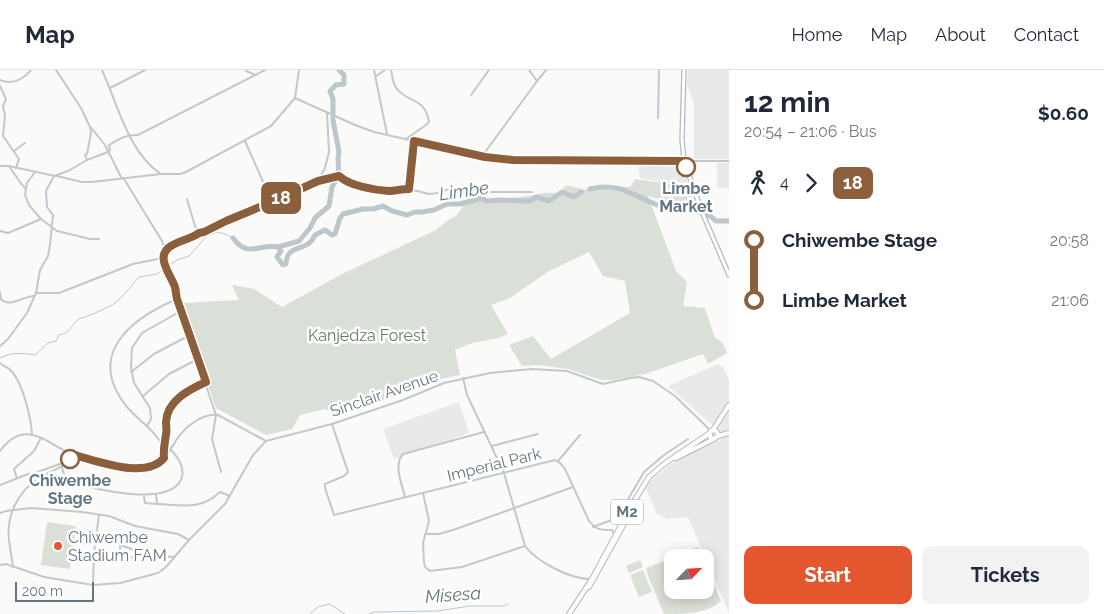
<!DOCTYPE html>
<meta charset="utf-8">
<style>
:root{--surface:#fff;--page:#f2f2f3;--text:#1f2937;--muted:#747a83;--line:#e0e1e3;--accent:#e4572e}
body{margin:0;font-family:Raleway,sans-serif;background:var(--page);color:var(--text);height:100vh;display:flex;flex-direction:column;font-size:19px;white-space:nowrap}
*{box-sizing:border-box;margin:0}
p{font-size:16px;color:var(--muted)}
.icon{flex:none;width:28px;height:28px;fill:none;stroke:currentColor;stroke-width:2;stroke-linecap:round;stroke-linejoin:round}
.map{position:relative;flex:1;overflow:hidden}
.sheet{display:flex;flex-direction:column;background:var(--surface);width:375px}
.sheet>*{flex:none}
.badge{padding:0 10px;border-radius:8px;font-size:18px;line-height:32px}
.needle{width:32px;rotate:65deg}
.tools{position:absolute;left:664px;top:479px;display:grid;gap:10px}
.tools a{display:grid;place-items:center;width:50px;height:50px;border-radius:10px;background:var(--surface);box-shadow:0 2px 12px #0003;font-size:25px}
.scale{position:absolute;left:15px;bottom:12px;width:79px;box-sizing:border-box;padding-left:5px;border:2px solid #657683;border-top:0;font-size:14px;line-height:18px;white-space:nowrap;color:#657683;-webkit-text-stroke:4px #fff;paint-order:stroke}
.map>.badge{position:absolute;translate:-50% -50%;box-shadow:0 0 0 2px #fff}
.legs{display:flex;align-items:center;gap:8px;height:55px;padding:0 15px;font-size:16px}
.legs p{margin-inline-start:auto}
.summary{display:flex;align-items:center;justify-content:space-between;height:85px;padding:0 15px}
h1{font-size:28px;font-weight:700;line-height:38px}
.button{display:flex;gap:10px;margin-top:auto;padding:10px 15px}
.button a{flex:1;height:58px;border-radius:10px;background:var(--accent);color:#fff;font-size:20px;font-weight:700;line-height:58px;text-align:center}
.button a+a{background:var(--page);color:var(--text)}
ul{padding:0 15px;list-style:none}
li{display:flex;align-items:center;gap:18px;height:60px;font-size:19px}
li i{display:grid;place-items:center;width:8px;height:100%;margin:0 6px;background:currentColor}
li i::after{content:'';width:12px;height:12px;margin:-6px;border:4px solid;border-radius:50%;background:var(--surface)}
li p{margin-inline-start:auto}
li:first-child i{background:linear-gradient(#0000 50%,currentColor 0)}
li:last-child i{background:linear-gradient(currentColor 50%,#0000 0)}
header{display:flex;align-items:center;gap:30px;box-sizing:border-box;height:70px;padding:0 25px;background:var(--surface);border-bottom:1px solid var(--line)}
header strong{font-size:24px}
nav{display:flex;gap:28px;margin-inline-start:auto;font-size:18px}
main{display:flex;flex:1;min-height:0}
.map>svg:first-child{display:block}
.built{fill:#e8e9e9}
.green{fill:#dadfd7}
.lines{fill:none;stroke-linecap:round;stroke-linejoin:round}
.stream{stroke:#bbc7cb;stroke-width:1}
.river{stroke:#bbc7cb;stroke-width:5}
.secondary-casing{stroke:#b3babf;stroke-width:5.5}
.trunk-casing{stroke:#b4b9bd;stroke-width:6}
.minor{stroke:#c3c8cc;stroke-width:2}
.secondary{stroke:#fff;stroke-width:3}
.trunk{stroke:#fff;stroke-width:4}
.minor-bridge{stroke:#c3c8cc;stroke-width:2}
.line-1-casing{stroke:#fff;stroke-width:11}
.line-1{stroke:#8b5e3c;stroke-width:8}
.stop-1-dot{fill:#fff;stroke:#8b5e3c;stroke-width:2.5}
.poi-dot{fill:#e4572e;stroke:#fff;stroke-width:2}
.labels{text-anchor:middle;stroke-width:5;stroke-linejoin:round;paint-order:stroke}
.shield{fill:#fff;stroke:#939fa8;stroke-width:1}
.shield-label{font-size:15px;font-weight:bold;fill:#657683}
.stop-label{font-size:16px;font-weight:bold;fill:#657683;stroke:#fff}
.park-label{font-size:16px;fill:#687a64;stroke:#fff}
.street-label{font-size:16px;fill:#657683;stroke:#fff}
.poi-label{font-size:16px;fill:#657683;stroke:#fff;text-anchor:start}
.water-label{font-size:18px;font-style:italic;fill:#60757c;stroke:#fff}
</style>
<header>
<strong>Map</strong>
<nav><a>Home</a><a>Map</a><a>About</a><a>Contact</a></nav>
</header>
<main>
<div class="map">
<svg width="729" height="544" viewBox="0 0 729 544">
<rect width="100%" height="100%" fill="#fafaf8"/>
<!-- built -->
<g class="built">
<path d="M688,0H729V89H694V34L687,14Z"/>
<path d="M682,92L689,117L640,108L638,93Z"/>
<path d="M717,93H729V119L717,117Z"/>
<path d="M718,294L723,297L729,311V543L688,447L667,449L657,444L645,416L667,397L684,386L721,370L719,361L668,316Z"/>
<path d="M459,332L469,363L394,389L383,359Z"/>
</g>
<!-- green -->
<g class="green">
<path d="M635,109L689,117L700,145L671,140L666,131L648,126L676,201L687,212L683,236L705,238L715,268L722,272L727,283L708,294L703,284L645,304L613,310H601L568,299L538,295L522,296L509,275L533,266L551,289L630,243L625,211L603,206L589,182L549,201L510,228L491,235L508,264L499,268L472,273L455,280L460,305L421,313L384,330L368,332L355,339L334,343L325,339L300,345L292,359L266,365L216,338L180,235L183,233L239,230L232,215L254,219L282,237L340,205L436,160L448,150L456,146L468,130C485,129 503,129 520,127C534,126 545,120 559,124L566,115L585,120L591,116L630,117Z"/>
<path d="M47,452L76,456L70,499L41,495Z"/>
<path d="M698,477L703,487H673Z"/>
<path d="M672,488V520H705V493L721,531C707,544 685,544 664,544L648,506L646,498Z"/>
<path d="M640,490L643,497L629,503L626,496Z"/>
<path d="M643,500L652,522L639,527L630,505Z"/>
</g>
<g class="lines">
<!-- stream -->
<g class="stream">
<path d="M0,288C12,282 22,283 35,285L48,273L56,271L59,265C72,263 70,255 79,249C83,247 86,247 90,245C97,243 102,239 108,237C119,233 131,216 139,207L157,204L177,190L189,186L206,167L217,162L225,164L233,168"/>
<path d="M310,544L318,537L330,534L345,544"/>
<path d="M369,544L374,542L437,541L470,536H504L508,534"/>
</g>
<!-- river -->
<g class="river">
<path d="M333,46V29L330,21L336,15L344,14V5L339,0"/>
<path d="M590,119C623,110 640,132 668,138C684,142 704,138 716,151H729"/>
<path d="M233,168C248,189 260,173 278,177L281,181L277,187L283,195L286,194C287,172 307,184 315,165L325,160L332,165L335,164L340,148L343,144L363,139H373L383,136L392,141L407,145L415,142H422L434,140L447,134H460L482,128L487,131L500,130L524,131H530L536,127L549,131L562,122L574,127L581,122"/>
<path d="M278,177L299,171L310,158L315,148L329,136L332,117L339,106L338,88L339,82L333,50"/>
</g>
<defs>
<path id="secondary" d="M684,0L682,69L684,91L702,142L729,205"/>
<g id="trunk">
<path d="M713,360L729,335"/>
<path d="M718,366L717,362L714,360L711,361L709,364L711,368L714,369L718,366L729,363"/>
<path d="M676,388L714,369"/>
<path d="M589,517L634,436"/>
<path d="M569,544L592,509L633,433L649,407L664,394L710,363"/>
</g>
</defs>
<!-- secondary casing -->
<use href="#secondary" class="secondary-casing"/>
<!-- trunk casing -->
<use href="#trunk" class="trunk-casing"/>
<!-- minor -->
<g class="minor">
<path d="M56,0L81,38L89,55L105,75L121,107L124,109L162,171L165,182L163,188L165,198L175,217L177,229L216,345L212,369L221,402"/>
<path d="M102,0C118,35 128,82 161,104"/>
<path d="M374,0L387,64"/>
<path d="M391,0C393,7 392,13 397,19C408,33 425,27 429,52L426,55L406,69"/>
<path d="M246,1L256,5"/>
<path d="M376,6L385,0"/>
<path d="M0,10C11,15 23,10 31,0"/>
<path d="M537,11L546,0"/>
<path d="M0,16L6,29L3,36L5,46L3,66L19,89L16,98"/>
<path d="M110,18L145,0"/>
<path d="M471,25L489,0"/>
<path d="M295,28L355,55L374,62L485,87L514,91H729"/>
<path d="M658,48L659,0"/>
<path d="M245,71L272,132"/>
<path d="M14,81L25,73"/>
<path d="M483,85L535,14L537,11L529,0"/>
<path d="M87,90L85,85L87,84L91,63L90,57"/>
<path d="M0,96H9L55,106"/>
<path d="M9,96C15,104 18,111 25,118"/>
<path d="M35,102L27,113L25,125L29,135L41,149L57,161L90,169H99"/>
<path d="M57,106L82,112H92L161,104H180L186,102L271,56L295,28L299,0"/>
<path d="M318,111L339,106L344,110L356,116L389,121L409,119L429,124L438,123L452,118L467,126L488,122H532"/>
<path d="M409,119L414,72"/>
<path d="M187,129L195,156L199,162"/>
<path d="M0,161L8,163L41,149"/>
<path d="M165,182L171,176L199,163L204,162L226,151L272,132L318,111L325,98L329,82L327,43"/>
<path d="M0,222L1,229"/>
<path d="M36,223H59L133,194L163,188"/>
<path d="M1,229C10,238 21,227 34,226"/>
<path d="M0,276L8,269L27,243L36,223L40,200L48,186L50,175L53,145L47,137L46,121L54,106L68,101L87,90L108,82L110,80L109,75C119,69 127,64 138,65L265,0"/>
<path d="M0,293C4,297 10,298 13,303C23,315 31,348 32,364"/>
<path d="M131,302L154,284L190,265"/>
<path d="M463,308L467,325L504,403L525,476C537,492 570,509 590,509"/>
<path d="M143,326L169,304L198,289"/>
<path d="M332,354L348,402L344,406L325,414V418L334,445L555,390L560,393L565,399L589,451C596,460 601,460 612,460L614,464"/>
<path d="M147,356L151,349L150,338L134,313L131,297L132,278L142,263L181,241"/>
<path d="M492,376L538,364"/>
<path d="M163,377C166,368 165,358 166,349C170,330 189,320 206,312"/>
<path d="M0,381C25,347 46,373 73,385C91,392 114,396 133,398C141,399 148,399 156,396C165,391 171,378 177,369C185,357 202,343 218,345L266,371L332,354L403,330L444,313L490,303L532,299L567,301L603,314L630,308L639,307L653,311L675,326L711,361"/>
<path d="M164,388C164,385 164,380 163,377C156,361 138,350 127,337C85,285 130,249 177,229"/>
<path d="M558,391L580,365"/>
<path d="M62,398L66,410L69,412C93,418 166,438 181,410C186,398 178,387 170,379"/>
<path d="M35,403L68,391"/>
<path d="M46,405L56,412L66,410"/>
<path d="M17,408L14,399L34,381L41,368"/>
<path d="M0,415L28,404L35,403L38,408"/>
<path d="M423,423L429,451L423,473L424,492L425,497L430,501L462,497L525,476"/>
<path d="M144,426L145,433L157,434L156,424"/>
<path d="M405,427C402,414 393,395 403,384L484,362"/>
<path d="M157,434C182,435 200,441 220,422L230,426"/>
<path d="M0,443L6,441L31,438L82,442L109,446L135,456L178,464L189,470"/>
<path d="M593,457L617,448L644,402L664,385L688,369"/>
<path d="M425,464H439L453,460L573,417"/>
<path d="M149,485L120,489V475L149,485L174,487"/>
<path d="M0,495L6,494L44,507L93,515L120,513L158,503L166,497L189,470L225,434L253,385L266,371"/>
<path d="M13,497C12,488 10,479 9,470C6,446 18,421 39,408C55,398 60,401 74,385"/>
<path d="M93,515L94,483L99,445"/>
</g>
<!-- secondary -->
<use href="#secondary" class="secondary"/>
<!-- trunk -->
<use href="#trunk" class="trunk"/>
<!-- minor-bridge -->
<path class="minor-bridge" d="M55,106H57"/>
</g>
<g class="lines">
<defs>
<path id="line-1" d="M70,389L74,385C98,391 146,410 164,388C163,379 165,373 166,364C167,360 166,356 166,352C167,331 188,320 206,312L177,229C176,225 176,221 175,217C171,205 154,186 171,176C180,170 191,169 199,163L204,162L226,151L272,132L318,111L339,106C350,116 374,120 389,121C395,121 402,119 409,119L414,71L485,87L513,90L684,91L686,97"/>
</defs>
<!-- line-1 casing -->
<use href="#line-1" class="line-1-casing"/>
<!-- line-1 -->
<use href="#line-1" class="line-1"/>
</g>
<!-- markers -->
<g class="stop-1-dot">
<circle cx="686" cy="97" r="9"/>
<circle cx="70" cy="389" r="9"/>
</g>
<circle class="poi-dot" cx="58" cy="476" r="5"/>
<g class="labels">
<!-- shield labels -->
<rect class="shield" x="611" y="429.5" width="32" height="25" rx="4"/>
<g class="shield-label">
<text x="627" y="447">M2</text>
</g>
<!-- stop labels -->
<g class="stop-label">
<text x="686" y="124">Limbe<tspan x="686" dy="18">Market</tspan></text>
<text x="70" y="416">Chiwembe<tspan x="70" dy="18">Stage</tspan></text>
</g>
<!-- park labels -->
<g class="park-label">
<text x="367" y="271">Kanjedza Forest</text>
</g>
<!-- street labels -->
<g class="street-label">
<text transform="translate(384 323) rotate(-19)" y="6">Sinclair Avenue</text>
<text transform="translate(494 394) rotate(-14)" y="6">Imperial Park</text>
</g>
<!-- poi labels -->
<g class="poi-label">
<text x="68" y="473">Chiwembe<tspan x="68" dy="18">Stadium FAM</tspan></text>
</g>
<!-- water labels -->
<g class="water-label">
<text transform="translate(464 121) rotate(-8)" y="6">Limbe</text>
<text transform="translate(453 525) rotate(-4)" y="6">Misesa</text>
</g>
</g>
</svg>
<div class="tools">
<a><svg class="needle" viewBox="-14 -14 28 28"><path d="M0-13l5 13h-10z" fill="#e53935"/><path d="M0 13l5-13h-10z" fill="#747a83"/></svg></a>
</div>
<div class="scale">200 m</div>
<b class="badge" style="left:281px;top:128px;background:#8b5e3c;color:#fff">18</b>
</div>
<section class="sheet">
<div class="summary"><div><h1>12 min</h1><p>20:54 – 21:06 · Bus</p></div><b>$0.60</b></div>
<div class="legs"><svg class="icon" aria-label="walk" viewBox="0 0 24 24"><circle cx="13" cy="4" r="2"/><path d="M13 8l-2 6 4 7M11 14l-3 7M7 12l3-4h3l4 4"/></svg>4<svg class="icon" aria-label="forward" viewBox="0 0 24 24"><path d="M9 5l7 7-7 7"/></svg><b class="badge" style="background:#8b5e3c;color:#fff">18</b></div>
<ul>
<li><i style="color:#8b5e3c"></i><b>Chiwembe Stage</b><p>20:58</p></li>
<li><i style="color:#8b5e3c"></i><b>Limbe Market</b><p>21:06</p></li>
</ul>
<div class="button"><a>Start</a><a>Tickets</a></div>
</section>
</main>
